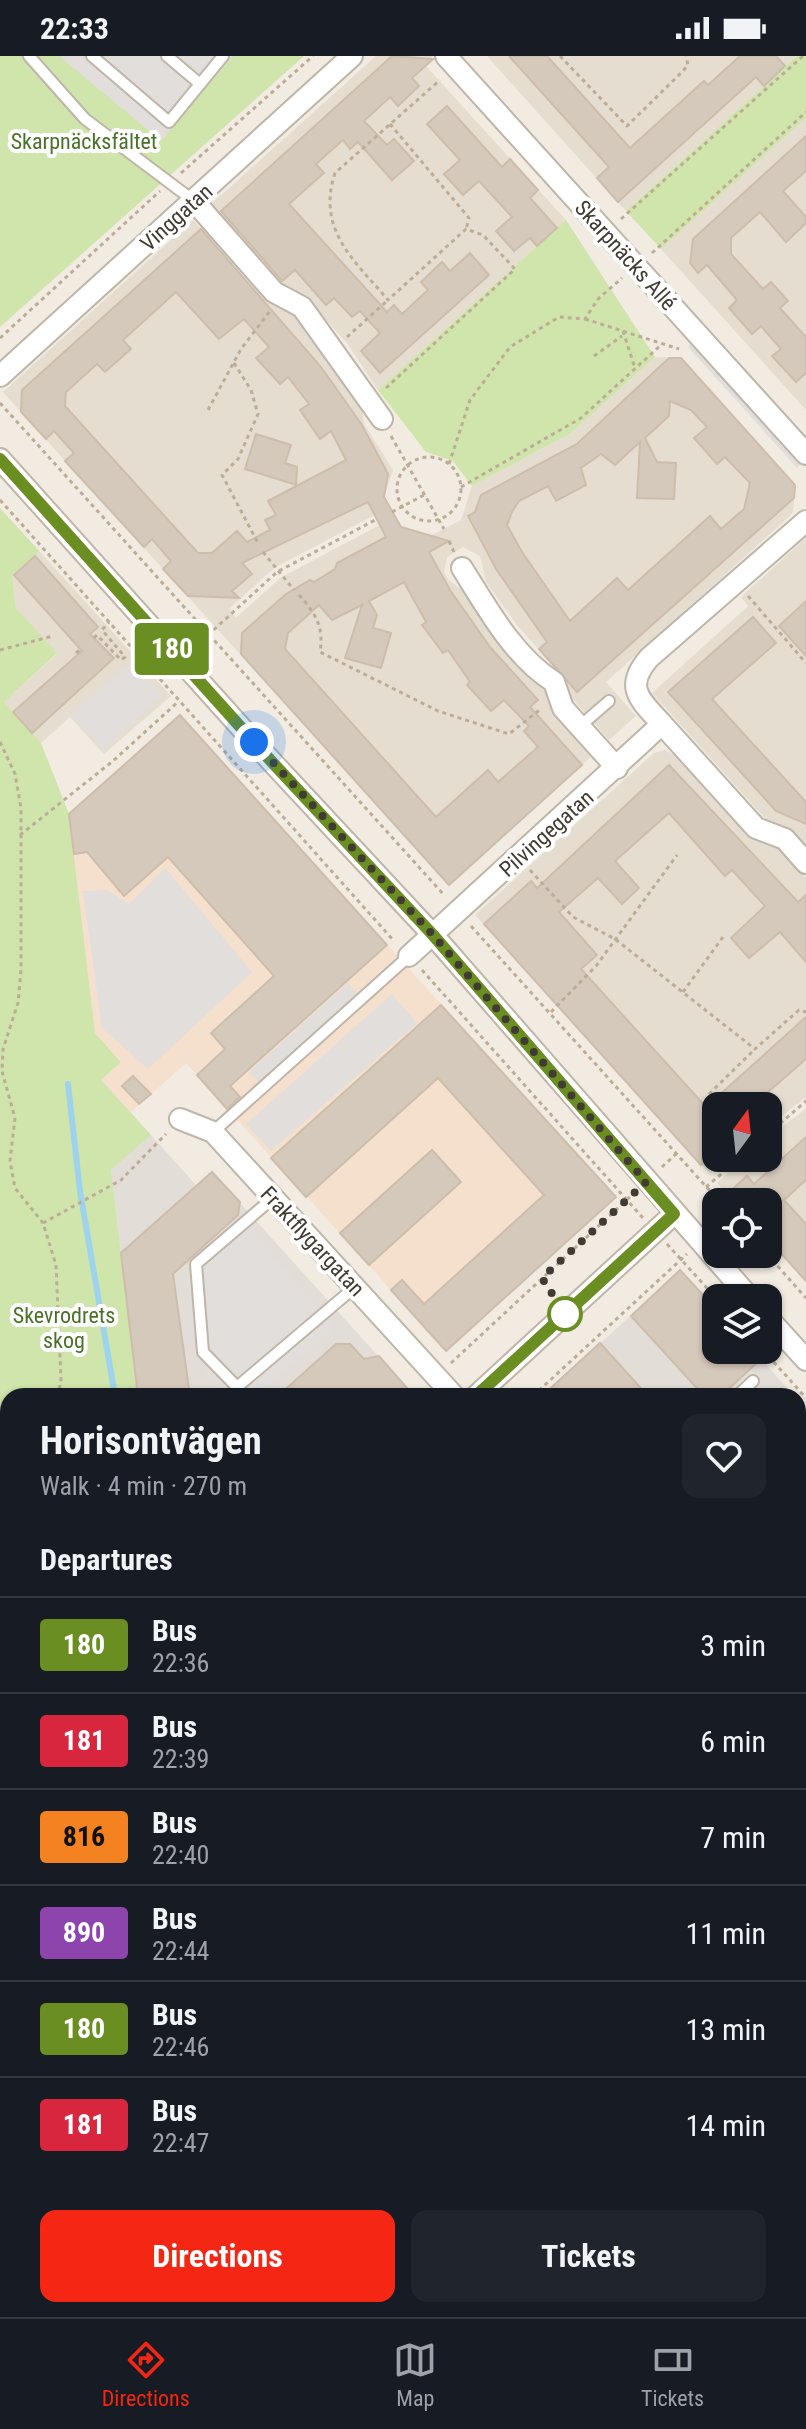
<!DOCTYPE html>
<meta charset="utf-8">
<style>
:root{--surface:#171b24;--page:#20242c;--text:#f1f3f6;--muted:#9ea1a6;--line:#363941;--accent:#f62614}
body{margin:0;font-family:"Roboto Condensed",sans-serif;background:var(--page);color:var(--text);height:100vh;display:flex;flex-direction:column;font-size:30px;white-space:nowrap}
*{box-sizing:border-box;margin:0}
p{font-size:26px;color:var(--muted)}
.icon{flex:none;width:44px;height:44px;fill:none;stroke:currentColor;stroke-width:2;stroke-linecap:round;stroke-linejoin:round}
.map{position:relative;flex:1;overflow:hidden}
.panel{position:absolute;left:0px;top:1332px;width:806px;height:930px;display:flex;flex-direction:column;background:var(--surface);border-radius:24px 24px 0 0;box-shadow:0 2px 6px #0004}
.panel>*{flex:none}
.badge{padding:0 16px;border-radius:6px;font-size:28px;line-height:52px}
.needle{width:52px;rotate:15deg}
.controls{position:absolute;left:702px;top:1036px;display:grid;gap:16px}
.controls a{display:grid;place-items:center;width:80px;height:80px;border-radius:16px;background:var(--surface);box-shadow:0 2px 6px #0004;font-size:40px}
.you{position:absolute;width:40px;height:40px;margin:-20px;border:6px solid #fff;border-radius:50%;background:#1a73e8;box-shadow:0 0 0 12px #1a73e833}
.map>.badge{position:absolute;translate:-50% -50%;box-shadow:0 0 0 4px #fff}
h2{padding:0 40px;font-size:30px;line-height:72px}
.round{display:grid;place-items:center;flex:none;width:84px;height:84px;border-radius:16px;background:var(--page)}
.headline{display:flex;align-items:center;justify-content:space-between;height:136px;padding:0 40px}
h1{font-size:38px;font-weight:700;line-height:60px}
.cta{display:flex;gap:16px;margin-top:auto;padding:16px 40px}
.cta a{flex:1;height:92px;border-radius:16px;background:var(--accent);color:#fff;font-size:32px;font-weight:700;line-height:92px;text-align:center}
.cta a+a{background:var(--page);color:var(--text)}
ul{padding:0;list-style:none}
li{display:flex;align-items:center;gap:24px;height:96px;padding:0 40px;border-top:2px solid var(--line)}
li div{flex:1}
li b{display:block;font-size:30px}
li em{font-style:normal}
li .badge{min-width:88px;font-weight:700;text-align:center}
.status{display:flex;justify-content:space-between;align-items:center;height:56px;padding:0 40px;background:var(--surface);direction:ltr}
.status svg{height:22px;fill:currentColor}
.menu{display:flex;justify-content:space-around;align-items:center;height:112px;border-top:2px solid var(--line);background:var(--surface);font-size:22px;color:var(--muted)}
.menu a{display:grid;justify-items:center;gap:4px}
.menu .active{color:var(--accent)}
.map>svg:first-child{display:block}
.residential{fill:#e5ddd0}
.commercial{fill:#f4e0cd}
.industrial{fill:#e3ddd8}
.green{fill:#cfe5ab}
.parking{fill:#e1dedb}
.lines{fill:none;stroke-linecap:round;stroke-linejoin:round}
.stream{stroke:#9ed3ee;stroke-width:6}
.building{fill:#d5c9bb;stroke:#cdbdab;stroke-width:2;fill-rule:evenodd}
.service-casing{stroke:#bfb5a8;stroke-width:14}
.minor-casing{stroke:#bfb5a8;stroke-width:24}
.secondary-casing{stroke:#d1bc92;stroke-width:32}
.motorway-casing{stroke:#da9133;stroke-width:42}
.path{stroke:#bdad97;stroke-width:3;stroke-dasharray:4 4;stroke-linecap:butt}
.service{stroke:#fff;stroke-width:10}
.minor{stroke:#fff;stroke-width:20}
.secondary{stroke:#fdeac0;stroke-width:28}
.motorway{stroke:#fbbe63;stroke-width:38}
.line-casing{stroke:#fff;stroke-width:18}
.line{stroke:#6b8e23;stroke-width:12}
.walk{stroke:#423b33;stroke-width:8;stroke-dasharray:0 14.4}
.stop-dot{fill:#fff;stroke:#6b8e23;stroke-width:4}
.labels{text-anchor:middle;stroke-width:8;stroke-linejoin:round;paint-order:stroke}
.park-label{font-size:22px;fill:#497228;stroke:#fff}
.street-label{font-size:22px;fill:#423b33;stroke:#fff}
</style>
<div class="status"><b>22:33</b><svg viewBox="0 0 49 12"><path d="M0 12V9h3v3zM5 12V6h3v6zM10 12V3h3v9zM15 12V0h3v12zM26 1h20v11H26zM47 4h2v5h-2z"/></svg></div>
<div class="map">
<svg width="806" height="2261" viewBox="0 0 806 2261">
<rect width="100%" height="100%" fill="#f1ebe2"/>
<!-- residential -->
<g class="residential">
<path d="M376,0H433L426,10L566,164L378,334L346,286L305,240L291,236L211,148Z"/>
<path d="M487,0H795L796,1L626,155Z"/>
<path d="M806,62V354L661,193Z"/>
<path d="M193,164L266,245L292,253L302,263L303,270L329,300L361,348L364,368L393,414L384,441L390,451L274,512L229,553L236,562L280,522L395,461L401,471L430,480L461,464L472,430L571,377L655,301L681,302L795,429L793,457L606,626L636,660L609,684L570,640L566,624L517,569L486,526L480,500L463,491L447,501L444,516L448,524L469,538L540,623L593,699L449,829L3,336Z"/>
<path d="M806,482V790L792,775L770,768L652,637L748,550L741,541Z"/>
<path d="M39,495L171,640L104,698L70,661L41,687L4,646L57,598L16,552L12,519Z"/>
<path d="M665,694L684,704L779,787L806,822V1041L768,1071V1050H716V1102H730L710,1118L475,859L654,697Z"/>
<path d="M806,1053V1225L768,1183V1146H734L717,1127L745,1102H768V1081Z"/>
</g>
<!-- commercial -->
<path class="commercial" d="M180,659L615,1141L446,1295L186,1007L130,1057L101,1024L121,1005L95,977L69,758Z"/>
<!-- industrial -->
<g class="industrial">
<path d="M151,1079L196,1129L212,1116L407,1332L398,1340H138L111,1114Z"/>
<path d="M681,1214L716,1253V1294H753L794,1340H542Z"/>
<path d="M798,1344L806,1353V1617L798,1624Z"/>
<path d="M798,1765L806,1774V2179L798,2171Z"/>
</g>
<!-- green -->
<g class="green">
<path d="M0,0H304L0,271Z"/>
<path d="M797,0H806V62L661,193L626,155Z"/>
<path d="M566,164L655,301L571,377L472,430L453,405L426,396L378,334Z"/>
<path d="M0,452L39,495L12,519L16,552L57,597L4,646L41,687L69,758L95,977L121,1006L101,1024L151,1079L111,1114L138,1340H8V1563L0,1565Z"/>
</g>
<!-- parking -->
<g class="parking">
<path d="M59,0H233L161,85Z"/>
<path d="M699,279L806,403L797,412L688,291Z"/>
<path d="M131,605L163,640L103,694L71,659Z"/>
<path d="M165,812L252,916L148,1013L102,972L83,835L107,834L129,848Z"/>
<path d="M348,927L359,939L259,1027L249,1016Z"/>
<path d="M392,938L417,967L271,1095L246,1068Z"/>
<path d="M249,1171L335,1271L258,1340H226L199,1310L187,1222Z"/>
</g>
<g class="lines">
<!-- stream -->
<path class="stream" d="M68,1028L80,1135L115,1340"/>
</g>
<!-- building -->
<g class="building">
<path d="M392,0L433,3L412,22L419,30L398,50L390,41L364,65L387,89L394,83L414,105L392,124L358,86L350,93L343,84L316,108L324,117L289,148L387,256L394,249L402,258L428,234L421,226L442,206L450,215L470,197L489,219L380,317L361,295L380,277L360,255L352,261L334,242L326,249L295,214L282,225L221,155Z"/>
<path d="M509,0H547L630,92L704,25L708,29L740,0H776L785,10L764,30L756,21L618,146L597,122L609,111Z"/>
<path d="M447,50L502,111L510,103L538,134L530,142L557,172L537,190L530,182L514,195L496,175L512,161L479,125L463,139L444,118L460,104L427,68Z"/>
<path d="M806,80V115L783,135L806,161V167L786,186L760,156L731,182V198L763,233L771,226L788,245L780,252L806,281V317L796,326L772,300L781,293L761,270L752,278L729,252L737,244L707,209L698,217L690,207L693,183Z"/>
<path d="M201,173L321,311L362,369L388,418L384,441L401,471L449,485L429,496L450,534L490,591L538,644L530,651L582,709L449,829L241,598L242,577L286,538L310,524L314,526L335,513L337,507L386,481L368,446L242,507L252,518L232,535L239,542L188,540L163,513L171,505L152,483L144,491L65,405L74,397L54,375L46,383L21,356L22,334ZM176,236L219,283L244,263L269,291L256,302L280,328L288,321L309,348L300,354L320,383L331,375L346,404L268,445L276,459L265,464L270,474L247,486L237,475L212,497H198L65,350L66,336L97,308L105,316L131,293L123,284ZM404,526L426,566L422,569L443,597L448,594L470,626L467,629L491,655L504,644L529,670L524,675L538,691L498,726L488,714L436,761L285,593L288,577L319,549L332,564L362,549L345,602L381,612L391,577L373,572L377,559L369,545Z"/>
<path d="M669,302H681L795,429L794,442L577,636L539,593L547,586L496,513L468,460L475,456L481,439L577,388ZM670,345L691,354L707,371L694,382L717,408L725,401L750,427L744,453L721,473L710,460L628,534L617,522L570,565L522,496L507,469L512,456L519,445L548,430L556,445L586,429L581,412L601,398L615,409L640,386L637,442L674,443L676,407L657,406L645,382L669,360Z"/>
<path d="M256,378L291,389L285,407L297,411L296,429L245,413Z"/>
<path d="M35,500L98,571L90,578L114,602L32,677L13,656L82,595L14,519Z"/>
<path d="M806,545V600L779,570Z"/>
<path d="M753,561L776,587L712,643L806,746V768L776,755L668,636Z"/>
<path d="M180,659L387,889L230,1030L240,1041L227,1053L197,1019L225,993L211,977L274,920L168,801L124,840L87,796L74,798L69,758Z"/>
<path d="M669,709L798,846L806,839V906L780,876L749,902L731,882L765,850L732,814L725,820L669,757L615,805L639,832L622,848L598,822L559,856L597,899L581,913L706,1051L806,961V1003L752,1050H716V1096L701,1109L484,868L531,825L537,832Z"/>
<path d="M441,949L616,1141L446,1295L391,1234L402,1224L424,1248L544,1139L438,1022L306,1141L271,1102Z"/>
<path d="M133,1020L151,1038L139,1048L122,1030Z"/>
<path d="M806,1081V1124L784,1144L806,1168V1225L768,1183V1146H734L727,1138L747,1120L754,1128Z"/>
<path d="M432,1094L461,1126L369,1209L340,1177Z"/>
<path d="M212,1116L240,1146L238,1159L173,1218L190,1340H138L121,1197Z"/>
<path d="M680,1214L716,1253V1294H753L761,1303L721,1340H704L631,1260Z"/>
<path d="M600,1287L648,1340H542Z"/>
<path d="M336,1288H350L364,1303L379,1300L407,1332L398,1340H278Z"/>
</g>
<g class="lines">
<defs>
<g id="service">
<path d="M29,0L85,63L194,145"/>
<path d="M92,0L169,66L223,0"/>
<path d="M167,0L200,28"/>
<path d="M579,671L609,645"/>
<path d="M213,1076L409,900"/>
<path d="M273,1142L196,1208L203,1296L237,1331L355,1231"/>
<path d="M737,1340L753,1325"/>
<path d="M801,1476L806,1481"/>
<path d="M798,1647L806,1639"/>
<path d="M798,1805L806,1803"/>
<path d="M0,1823L1,1822"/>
<path d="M798,1876L806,1869"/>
</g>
<g id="minor">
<path d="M446,0L806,398"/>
<path d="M194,145L274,236L302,251L382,363"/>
<path d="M0,320L352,0"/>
<path d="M0,403L272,706L433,879L750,1242"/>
<path d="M462,512C487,552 514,601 554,626L563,652L617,712"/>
<path d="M662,668L756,772L785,783L806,807"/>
<path d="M409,900L662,668C639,643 624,631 649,602L806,465"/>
<path d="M180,1063L213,1076L454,1340"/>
<path d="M768,1262L806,1304"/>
<path d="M476,1340L674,1158"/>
<path d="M0,1619L8,1616"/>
<path d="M798,1727L806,1736"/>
</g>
<g id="secondary">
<path d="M0,1948L8,1946"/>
<path d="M0,2063L8,2065"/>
<path d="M179,2261V2254"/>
</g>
<g id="motorway">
<path d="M0,1995H8"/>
<path d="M0,2035H8"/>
<path d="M210,2254V2261"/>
<path d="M641,2254L651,2261"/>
<path d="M708,2254L717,2261"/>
</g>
</defs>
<!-- service casing -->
<use href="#service" class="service-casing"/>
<!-- minor casing -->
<use href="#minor" class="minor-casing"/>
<!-- secondary casing -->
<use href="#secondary" class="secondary-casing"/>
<!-- motorway casing -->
<use href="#motorway" class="motorway-casing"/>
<!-- path -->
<g class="path">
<path d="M560,0L627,70L683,15L688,9L686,0"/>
<path d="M390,68L469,162L466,173"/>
<path d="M181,117L313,0"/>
<path d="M621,163L803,0"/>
<path d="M652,197L806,56"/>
<path d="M585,263L679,293"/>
<path d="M623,275L635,312"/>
<path d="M347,281L388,244"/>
<path d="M0,282L160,135"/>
<path d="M594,300L622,280"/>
<path d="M234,307L251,334L258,358L238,403L222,419L259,489"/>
<path d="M386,332L515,213L483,179L466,173L388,244C355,205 316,174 335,117L440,24"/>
<path d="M0,347L445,840"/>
<path d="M208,354L241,293L270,255"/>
<path d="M391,380L444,473"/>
<circle cx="429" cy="433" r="32"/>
<path d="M449,408L470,344L510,291L559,261L585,263L598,243L622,222"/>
<path d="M461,431L581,362L662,288"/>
<path d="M0,444L394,885"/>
<path d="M392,456L426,438"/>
<path d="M449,485L454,496"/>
<path d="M263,496L294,534"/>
<path d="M299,539C316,558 324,571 320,596L438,655L509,678L542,652"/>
<path d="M748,540L806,607"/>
<path d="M94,582L97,579L121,604L125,601L102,574L109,566"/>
<path d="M196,590L277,516L377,463"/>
<path d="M0,594L53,580"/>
<path d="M76,597L81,593"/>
<path d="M0,686L15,718L21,752V914L18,947L3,993L2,1015L15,1062L10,1105L15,1132L43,1167L56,1209L61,1324L58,1340"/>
<path d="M20,779L113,705L179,645"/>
<path d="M530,814L573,861L615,883L755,993L799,954L806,956"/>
<path d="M471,870L720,1146"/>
<path d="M422,914L643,1162"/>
<path d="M683,936L723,881"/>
<path d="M551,956L596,910L677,799"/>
<path d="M709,1038L755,993"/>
<path d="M768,1078L806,1045"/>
<path d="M662,1111L677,1097"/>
<path d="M706,1131L740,1102"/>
<path d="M43,1167L121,1124L166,1078"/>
<path d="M667,1188L716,1242"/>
<path d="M767,1198L806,1242"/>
<path d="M763,1294L806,1342"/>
<path d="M451,1307L633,1138"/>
<path d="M533,1340L687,1198"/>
<path d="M0,1551L8,1543"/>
<path d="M0,1579L8,1577"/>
<path d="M0,2213L8,2246"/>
<path d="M10,2254L11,2261"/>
</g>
<!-- service -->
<use href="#service" class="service"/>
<!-- minor -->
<use href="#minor" class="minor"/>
<!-- secondary -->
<use href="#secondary" class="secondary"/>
<!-- motorway -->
<use href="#motorway" class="motorway"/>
</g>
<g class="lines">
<defs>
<path id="line" d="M0,403L272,706L433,879L674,1158L476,1340"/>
</defs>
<!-- line casing -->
<use href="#line" class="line-casing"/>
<!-- line -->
<use href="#line" class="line"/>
<!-- walk -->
<path class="walk" d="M254,686L433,879L646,1126L542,1222L565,1258"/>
</g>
<!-- markers -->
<circle class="stop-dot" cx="565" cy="1258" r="16"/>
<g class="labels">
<!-- park labels -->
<g class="park-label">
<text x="84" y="93">Skarpnäcksfältet</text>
<text x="64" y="1267">Skevrodrets<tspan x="64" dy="25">skog</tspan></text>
</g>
<!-- street labels -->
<g class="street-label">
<text transform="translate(176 161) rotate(-42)" y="8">Vinggatan</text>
<text transform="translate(626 199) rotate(48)" y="8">Skarpnäcks Allé</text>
<text transform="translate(546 777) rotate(-42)" y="8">Pilvingegatan</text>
<text transform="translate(313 1185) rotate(47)" y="8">Fraktflygargatan</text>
</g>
</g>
</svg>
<div class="controls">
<a><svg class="needle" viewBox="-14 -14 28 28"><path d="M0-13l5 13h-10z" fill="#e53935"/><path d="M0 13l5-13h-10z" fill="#9ea1a6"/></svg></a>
<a><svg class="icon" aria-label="locate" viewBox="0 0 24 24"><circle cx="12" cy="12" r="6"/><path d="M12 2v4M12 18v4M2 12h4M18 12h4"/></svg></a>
<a><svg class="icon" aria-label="layers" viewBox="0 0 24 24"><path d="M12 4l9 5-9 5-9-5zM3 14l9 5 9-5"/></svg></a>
</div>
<div class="you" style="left:254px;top:686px"></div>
<b class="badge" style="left:172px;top:593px;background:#6b8e23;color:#fff">180</b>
<section class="panel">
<div class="headline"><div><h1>Horisontvägen</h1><p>Walk · 4 min · 270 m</p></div><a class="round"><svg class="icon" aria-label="heart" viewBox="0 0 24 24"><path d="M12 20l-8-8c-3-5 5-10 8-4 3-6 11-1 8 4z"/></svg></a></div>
<h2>Departures</h2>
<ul>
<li><span class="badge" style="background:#6b8e23;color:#fff">180</span><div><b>Bus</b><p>22:36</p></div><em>3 min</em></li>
<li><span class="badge" style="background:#d7263d;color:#fff">181</span><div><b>Bus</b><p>22:39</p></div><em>6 min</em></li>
<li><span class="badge" style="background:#f58220;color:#111">816</span><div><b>Bus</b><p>22:40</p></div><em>7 min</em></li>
<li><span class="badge" style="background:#8e44ad;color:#fff">890</span><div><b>Bus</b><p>22:44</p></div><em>11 min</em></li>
<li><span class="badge" style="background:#6b8e23;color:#fff">180</span><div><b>Bus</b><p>22:46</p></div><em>13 min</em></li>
<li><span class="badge" style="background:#d7263d;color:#fff">181</span><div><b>Bus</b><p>22:47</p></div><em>14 min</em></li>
</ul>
<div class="cta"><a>Directions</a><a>Tickets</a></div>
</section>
</div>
<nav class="menu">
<a class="active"><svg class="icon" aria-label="directions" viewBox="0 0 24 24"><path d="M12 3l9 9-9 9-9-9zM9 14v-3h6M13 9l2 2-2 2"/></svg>Directions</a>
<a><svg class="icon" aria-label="map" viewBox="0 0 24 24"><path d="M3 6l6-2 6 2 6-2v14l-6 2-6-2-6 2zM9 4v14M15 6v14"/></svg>Map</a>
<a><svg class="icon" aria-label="tickets" viewBox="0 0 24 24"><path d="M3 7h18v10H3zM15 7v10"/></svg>Tickets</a>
</nav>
